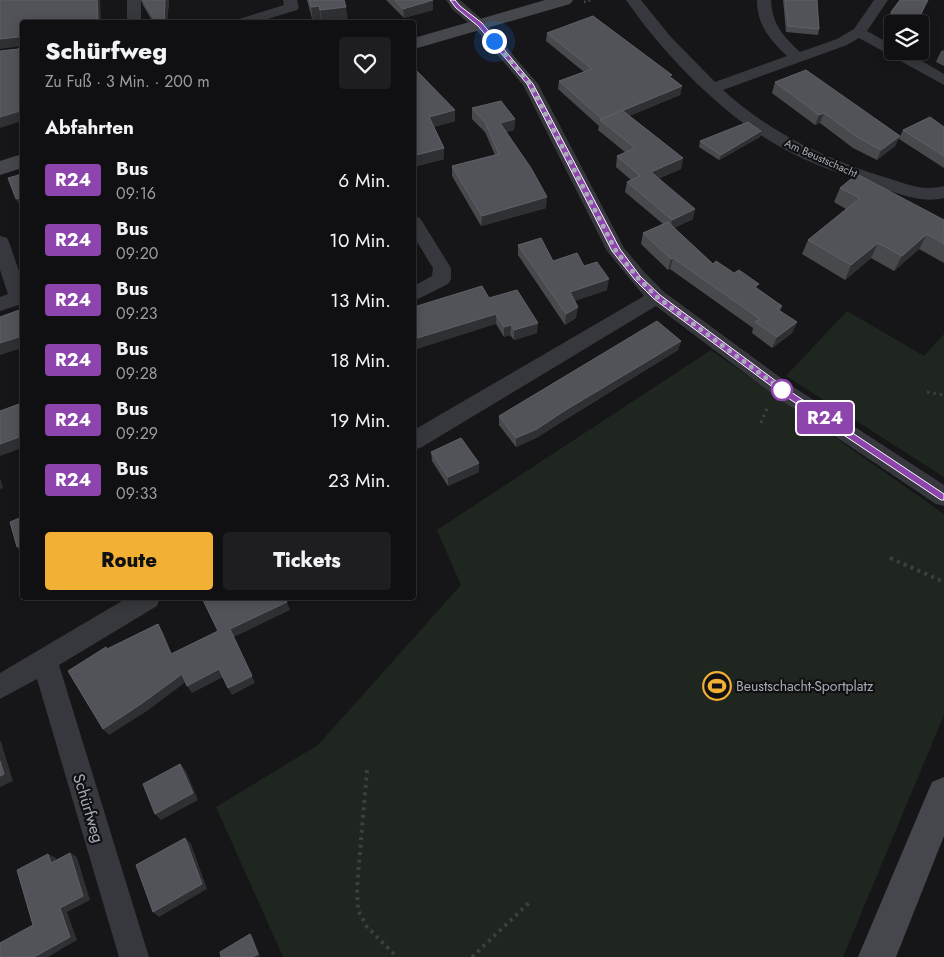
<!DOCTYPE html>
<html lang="de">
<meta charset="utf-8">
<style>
:root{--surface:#101012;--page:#1e1e20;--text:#f1f3f6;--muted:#9c9d9f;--line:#303032;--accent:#f2b134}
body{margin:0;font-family:Jost,sans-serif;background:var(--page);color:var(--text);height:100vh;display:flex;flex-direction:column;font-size:19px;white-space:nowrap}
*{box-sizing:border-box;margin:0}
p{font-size:16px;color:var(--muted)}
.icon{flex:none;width:28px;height:28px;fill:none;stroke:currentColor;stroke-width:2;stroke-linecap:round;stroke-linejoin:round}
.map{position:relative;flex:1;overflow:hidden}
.panel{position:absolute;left:20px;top:20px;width:396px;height:580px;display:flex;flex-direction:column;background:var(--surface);border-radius:5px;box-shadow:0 2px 12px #0003,0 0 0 1px var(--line)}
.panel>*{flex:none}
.badge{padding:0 10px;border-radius:4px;font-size:18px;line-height:32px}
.buttons{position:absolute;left:884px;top:15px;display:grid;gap:10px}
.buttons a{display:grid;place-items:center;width:45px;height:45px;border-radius:5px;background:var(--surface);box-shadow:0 2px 12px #0003,0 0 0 1px var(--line);font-size:25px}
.you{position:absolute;width:25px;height:25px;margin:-12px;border:4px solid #fff;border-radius:50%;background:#1a73e8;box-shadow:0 0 0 8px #1a73e833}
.map>.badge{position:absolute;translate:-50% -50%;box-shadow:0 0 0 2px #fff}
h2{padding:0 25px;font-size:19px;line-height:45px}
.round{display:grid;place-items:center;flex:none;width:52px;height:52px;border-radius:5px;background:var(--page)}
.overview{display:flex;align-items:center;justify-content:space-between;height:85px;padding:0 25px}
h1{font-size:24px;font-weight:800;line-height:38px}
.action{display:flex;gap:10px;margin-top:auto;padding:10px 25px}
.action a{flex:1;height:58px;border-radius:5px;background:var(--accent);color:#111;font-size:20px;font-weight:800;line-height:58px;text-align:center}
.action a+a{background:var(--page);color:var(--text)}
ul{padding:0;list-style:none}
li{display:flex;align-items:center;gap:15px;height:60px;padding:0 25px}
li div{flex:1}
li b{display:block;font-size:19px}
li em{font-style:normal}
li .badge{min-width:55px;font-weight:700;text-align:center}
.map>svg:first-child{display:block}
.green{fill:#1e261f}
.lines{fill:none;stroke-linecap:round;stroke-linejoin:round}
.path-far2{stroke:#3d3f44;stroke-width:2.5;stroke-dasharray:2 2.5;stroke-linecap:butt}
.path-far1{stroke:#3d3f44;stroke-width:3;stroke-dasharray:2.5 4;stroke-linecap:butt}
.path{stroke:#3d3f44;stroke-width:4;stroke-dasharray:3 4.5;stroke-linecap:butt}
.street{fill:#37383d;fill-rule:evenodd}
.secondary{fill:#45474d;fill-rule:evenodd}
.wall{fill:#47494d}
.shaded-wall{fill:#2f3033}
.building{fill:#525359;stroke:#5f6168}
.line{fill:#8e44ad;stroke:#fff}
.walk{stroke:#a8adb8;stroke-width:5;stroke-dasharray:0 9}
.stop-dot{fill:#fff;stroke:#8e44ad;stroke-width:2.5}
.labels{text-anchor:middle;stroke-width:4.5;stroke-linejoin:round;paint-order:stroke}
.far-street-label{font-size:11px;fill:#a8adb8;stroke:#111113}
.poi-label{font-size:14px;fill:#a8adb8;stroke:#111113;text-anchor:start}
.near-street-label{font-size:16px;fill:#a8adb8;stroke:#111113}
</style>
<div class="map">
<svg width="944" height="957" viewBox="0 0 944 957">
<rect width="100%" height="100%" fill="#161618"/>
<!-- green -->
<g class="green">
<path d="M847,311L924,356L944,334V477L786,376Z"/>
<path d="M711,350L944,514V715L843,957H283L216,807L318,745L461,585L437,530Z"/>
</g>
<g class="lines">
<!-- path-far2 -->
<path class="path-far2" d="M584,2L591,0"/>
<!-- path-far1 -->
<g class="path-far1">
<path d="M927,392L944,395"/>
<path d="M761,423L768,406"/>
</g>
<!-- path -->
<g class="path">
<path d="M890,558L944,582"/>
<path d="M367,770L357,888L358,910L367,927L397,957"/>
<path d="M472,957L531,901"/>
</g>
<!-- street -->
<g class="street">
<rect x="127" y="0" width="14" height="22"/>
<path d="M283,0H297L299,7L297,10L258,22H237L239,19L284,5Z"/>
<path d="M446,0H460L485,22L538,84L624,248L645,273L664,292L792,386L944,485V506L936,504L778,398L656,306L422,447L414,450V430L644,296L607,251L523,85L475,28L453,10Z"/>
<path d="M626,0H641L670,36L715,82L787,56C770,40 757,25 757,0H771C772,24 783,36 800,52L837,39L854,29L874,0H888L867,31L892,45V51H905L944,74V85L859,38L847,45L723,90C770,133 824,158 884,177C905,183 922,192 944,186V198C920,204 897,193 874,185C843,175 811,164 782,148C723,116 664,55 626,0Z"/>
<path d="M414,216L420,218L451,268V279L448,284L414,301V286L432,276L433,268L414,237Z"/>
<path d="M0,236L7,238L9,242L22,280V304L0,311V297L8,294L0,270Z"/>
<path d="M127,598H160L157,606L59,665L149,957H119L37,679L0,699V673Z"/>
</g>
<!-- secondary -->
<g class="secondary">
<path d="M545,0H573L570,4L414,49V38Z"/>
<path d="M22,154V168L0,175V161Z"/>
<path d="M944,777V836L896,957H858L932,782Z"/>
</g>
</g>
<!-- wall -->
<g class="wall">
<path d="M141,0H169L167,22H153L143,5Z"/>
<path d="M307,0H344L348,22H313Z"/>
<path d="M386,0H433V10L404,18Z"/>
<path d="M783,0H817L819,29L818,35L786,32Z"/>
<path d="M900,0H928L919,20L927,35L925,40H920V24H892V26L889,18L891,12Z"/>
<path d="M547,33L672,78L682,86L680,95L629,116L683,158L681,169L659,178L693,219L674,228L713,264L757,289L782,306L780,311L797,322L792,333L772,348L752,333L753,328L670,269L668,270L641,244L643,233L663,224L625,192L627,182L631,180L616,167L617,156L626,153L598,130L599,126L558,89L559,81L584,72L546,41Z"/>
<path d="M944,50V66L936,62L941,51Z"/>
<path d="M414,69L455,121L434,127L444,148V159L417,166L414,162Z"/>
<path d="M775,82L900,136L895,146L877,160L853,148L820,123L815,125L772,93Z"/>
<path d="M472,108L515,119L514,130L506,132L546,208L481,226L452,176V166L495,155L485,132L472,119Z"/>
<path d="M944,127V168L899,139L903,130Z"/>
<path d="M761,131L760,137L719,160L699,147L700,141Z"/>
<path d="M840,188L944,220V263L919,249L894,271L871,258L845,280L802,254L808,240L846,209L834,202Z"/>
<path d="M518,245L553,261L584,266L607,290L574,301L576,318L565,325L518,255Z"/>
<path d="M489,298L537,333L514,340L510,335L504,337L496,324Z"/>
<path d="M681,341L678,350L563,421L536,438L516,447L499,425V416Z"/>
<path d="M431,452L479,472L448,486L432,461Z"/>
</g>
<!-- shaded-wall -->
<g class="shaded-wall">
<path d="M97,0H100L101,22H71Z"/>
<path d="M165,0H169L167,22H164Z"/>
<path d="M433,0V10L404,18L403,9Z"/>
<path d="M319,6L321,22H313L311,7Z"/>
<path d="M346,7L348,22H322L320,10Z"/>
<path d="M18,37L22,46L0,49V39Z"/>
<path d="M682,86L680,95L607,125L602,119Z"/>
<path d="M455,110V121L430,128L429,117Z"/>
<path d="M20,111L22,113V121L0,128V117Z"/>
<path d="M824,113L820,123L815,125L819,115Z"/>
<path d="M515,119L514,130L500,133V123Z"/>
<path d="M761,131L760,137L719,160L721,155Z"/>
<path d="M900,136L895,146L877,160L881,150Z"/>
<path d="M444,148V159L417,166L416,155Z"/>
<path d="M683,158L681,169L649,183L651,172Z"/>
<path d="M22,197V210L16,199Z"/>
<path d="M547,197L546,208L481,226L482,216Z"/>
<path d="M695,209L693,219L670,230L672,220Z"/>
<path d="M927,234L919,249L894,271L902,256Z"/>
<path d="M878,243L871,258L845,280L851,265Z"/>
<path d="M673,258L670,269L668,270L671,259Z"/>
<path d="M609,279L607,290L568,303L570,292Z"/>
<path d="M578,307L576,318L565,325L566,314Z"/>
<path d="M496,314V324L414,350V339Z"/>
<path d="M797,322L792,333L772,348L777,337Z"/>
<path d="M538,323L537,333L514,340V330Z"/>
<path d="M511,325L510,335L504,337V327Z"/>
<path d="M22,336V348L0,355V343Z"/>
<path d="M681,341L678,350L563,421L536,438L516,447V438L564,411Z"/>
<path d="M22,436V448L0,456V444Z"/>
<path d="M479,463V472L448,486V477Z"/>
<path d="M0,478L3,488L0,489Z"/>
<path d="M22,545V554L17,547Z"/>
<path d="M287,602L290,610L234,637L255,683L232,695L228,688L230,629Z"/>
<path d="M158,624L163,632L175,661L171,654Z"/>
<path d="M219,669L223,677L192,693L187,686Z"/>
<path d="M182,674L187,681L147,711L109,735L103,729Z"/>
<path d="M0,741L1,742L13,781L0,787Z"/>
<path d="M180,764L186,771L198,800L161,820L155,814Z"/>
<path d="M185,838L191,844L207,889L159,917L153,912Z"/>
<path d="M70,853L77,857L90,900L67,912L77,940L48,957H34L60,908Z"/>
<path d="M48,854L56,858L59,868L51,863Z"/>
<path d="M250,934L252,936L260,956L258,957H252Z"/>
</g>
<!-- building -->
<g class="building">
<path d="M0,0H97L98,19L71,22H22V113L21,114L20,111L0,117V51L18,49L20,47V38L18,37L0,39Z"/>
<path d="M143,0H165L164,22H156Z"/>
<path d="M309,0H344L346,7L320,10L319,6L311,7Z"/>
<path d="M395,0H433L403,9Z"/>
<path d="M785,0H817L819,29L788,26Z"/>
<path d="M900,0H928L918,19L927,35H920V24H896L891,12Z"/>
<path d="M593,16L672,75L669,76L682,86L602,119L559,81L592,69L547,33Z"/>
<path d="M414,69H415L455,110L429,117L444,148L416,155L414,152Z"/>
<path d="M806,70L900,136L881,150L857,137L824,113L819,115L775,82Z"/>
<path d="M501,101L515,119L500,123L531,168L547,197L482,216L452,166L499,154L485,122L472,108Z"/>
<path d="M622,110L683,158L651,172L695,209L672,220L627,182L640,176L617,156L635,148L600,120Z"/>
<path d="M930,117L944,127V156L903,130Z"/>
<path d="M748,122L761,131L721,155L700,141Z"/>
<path d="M22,174V197L16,199L8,178Z"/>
<path d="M857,174L944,220V244L927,234L902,256L878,243L851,265L808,240L860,198L840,188Z"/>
<path d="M668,222L713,264L716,261L734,273L739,270L759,284L755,287L782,306L777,309L797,322L777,337L755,322L760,319L673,258L671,259L643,233Z"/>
<path d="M541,238L553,261L577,253L584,266L597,262L609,279L570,292L578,307L566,314L518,245Z"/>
<path d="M482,286L489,298L517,290L538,323L514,330L511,325L504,327L496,314L414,339V307Z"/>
<path d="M22,309V336L0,343V317Z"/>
<path d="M657,321L681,341L564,411L537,429L516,438L499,416Z"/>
<path d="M22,403V436L0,444V411Z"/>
<path d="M461,438L479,463L448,477L431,452Z"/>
<path d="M22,517V545L17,547L10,522Z"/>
<path d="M202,598H285L287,602L230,629L252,676L228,688L219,669L187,686L182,674L141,704L103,729L68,671L106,647L107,649L158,624L171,654L218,631Z"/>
<path d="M0,761L4,774L0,776Z"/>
<path d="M180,764L193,793L155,814L143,784Z"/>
<path d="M185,838L202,884L153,912L136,865Z"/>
<path d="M70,853L83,896L60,908L70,937L34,957H0V943L33,925L17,870L48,854L51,863Z"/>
<path d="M250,934L258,954L252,957H221L220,952Z"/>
</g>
<!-- line -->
<path class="line" d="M450,0H455L460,6L482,23L533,84L620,249L640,276L660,295L788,390L944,494V500H941L782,394L654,299L635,280L612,251L527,84L478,26L456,8Z"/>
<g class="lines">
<!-- walk -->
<path class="walk" d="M494,41L530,84L616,251L638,278L657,297L785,392L782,390"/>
</g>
<!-- icons -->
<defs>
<symbol id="stadium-ring" viewBox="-11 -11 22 22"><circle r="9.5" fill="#111113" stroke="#f2b134" stroke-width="1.5"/><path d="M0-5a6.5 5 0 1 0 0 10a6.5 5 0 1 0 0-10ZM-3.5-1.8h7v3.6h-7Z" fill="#f2b134"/></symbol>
</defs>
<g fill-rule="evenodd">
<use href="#stadium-ring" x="701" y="670" width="32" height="32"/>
</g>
<!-- markers -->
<circle class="stop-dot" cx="782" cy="390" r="10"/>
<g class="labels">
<!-- far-street labels -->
<g class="far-street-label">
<text transform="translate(821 158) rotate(24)" y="4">Am Beustschacht</text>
</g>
<!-- poi labels -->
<g class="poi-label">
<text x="736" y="691">Beustschacht-Sportplatz</text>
</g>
<!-- near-street labels -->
<g class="near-street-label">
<text transform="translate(89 808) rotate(73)" y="6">Schürfweg</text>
</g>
</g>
</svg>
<div class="buttons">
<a><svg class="icon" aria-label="layers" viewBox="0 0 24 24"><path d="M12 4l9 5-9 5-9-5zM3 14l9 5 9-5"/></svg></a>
</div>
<div class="you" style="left:494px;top:41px"></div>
<b class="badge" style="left:825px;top:418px;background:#8e44ad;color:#fff">R24</b>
<section class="panel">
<div class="overview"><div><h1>Schürfweg</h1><p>Zu Fuß · 3 Min. · 200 m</p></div><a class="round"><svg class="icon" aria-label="heart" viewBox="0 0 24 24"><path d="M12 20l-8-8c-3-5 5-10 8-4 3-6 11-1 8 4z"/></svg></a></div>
<h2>Abfahrten</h2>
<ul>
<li><span class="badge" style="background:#8e44ad;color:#fff">R24</span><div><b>Bus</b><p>09:16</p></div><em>6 Min.</em></li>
<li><span class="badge" style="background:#8e44ad;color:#fff">R24</span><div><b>Bus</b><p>09:20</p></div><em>10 Min.</em></li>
<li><span class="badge" style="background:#8e44ad;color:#fff">R24</span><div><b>Bus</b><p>09:23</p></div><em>13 Min.</em></li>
<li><span class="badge" style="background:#8e44ad;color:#fff">R24</span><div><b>Bus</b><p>09:28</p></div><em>18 Min.</em></li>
<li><span class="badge" style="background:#8e44ad;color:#fff">R24</span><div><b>Bus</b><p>09:29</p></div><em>19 Min.</em></li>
<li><span class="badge" style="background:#8e44ad;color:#fff">R24</span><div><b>Bus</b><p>09:33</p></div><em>23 Min.</em></li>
</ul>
<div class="action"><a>Route</a><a>Tickets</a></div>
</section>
</div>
